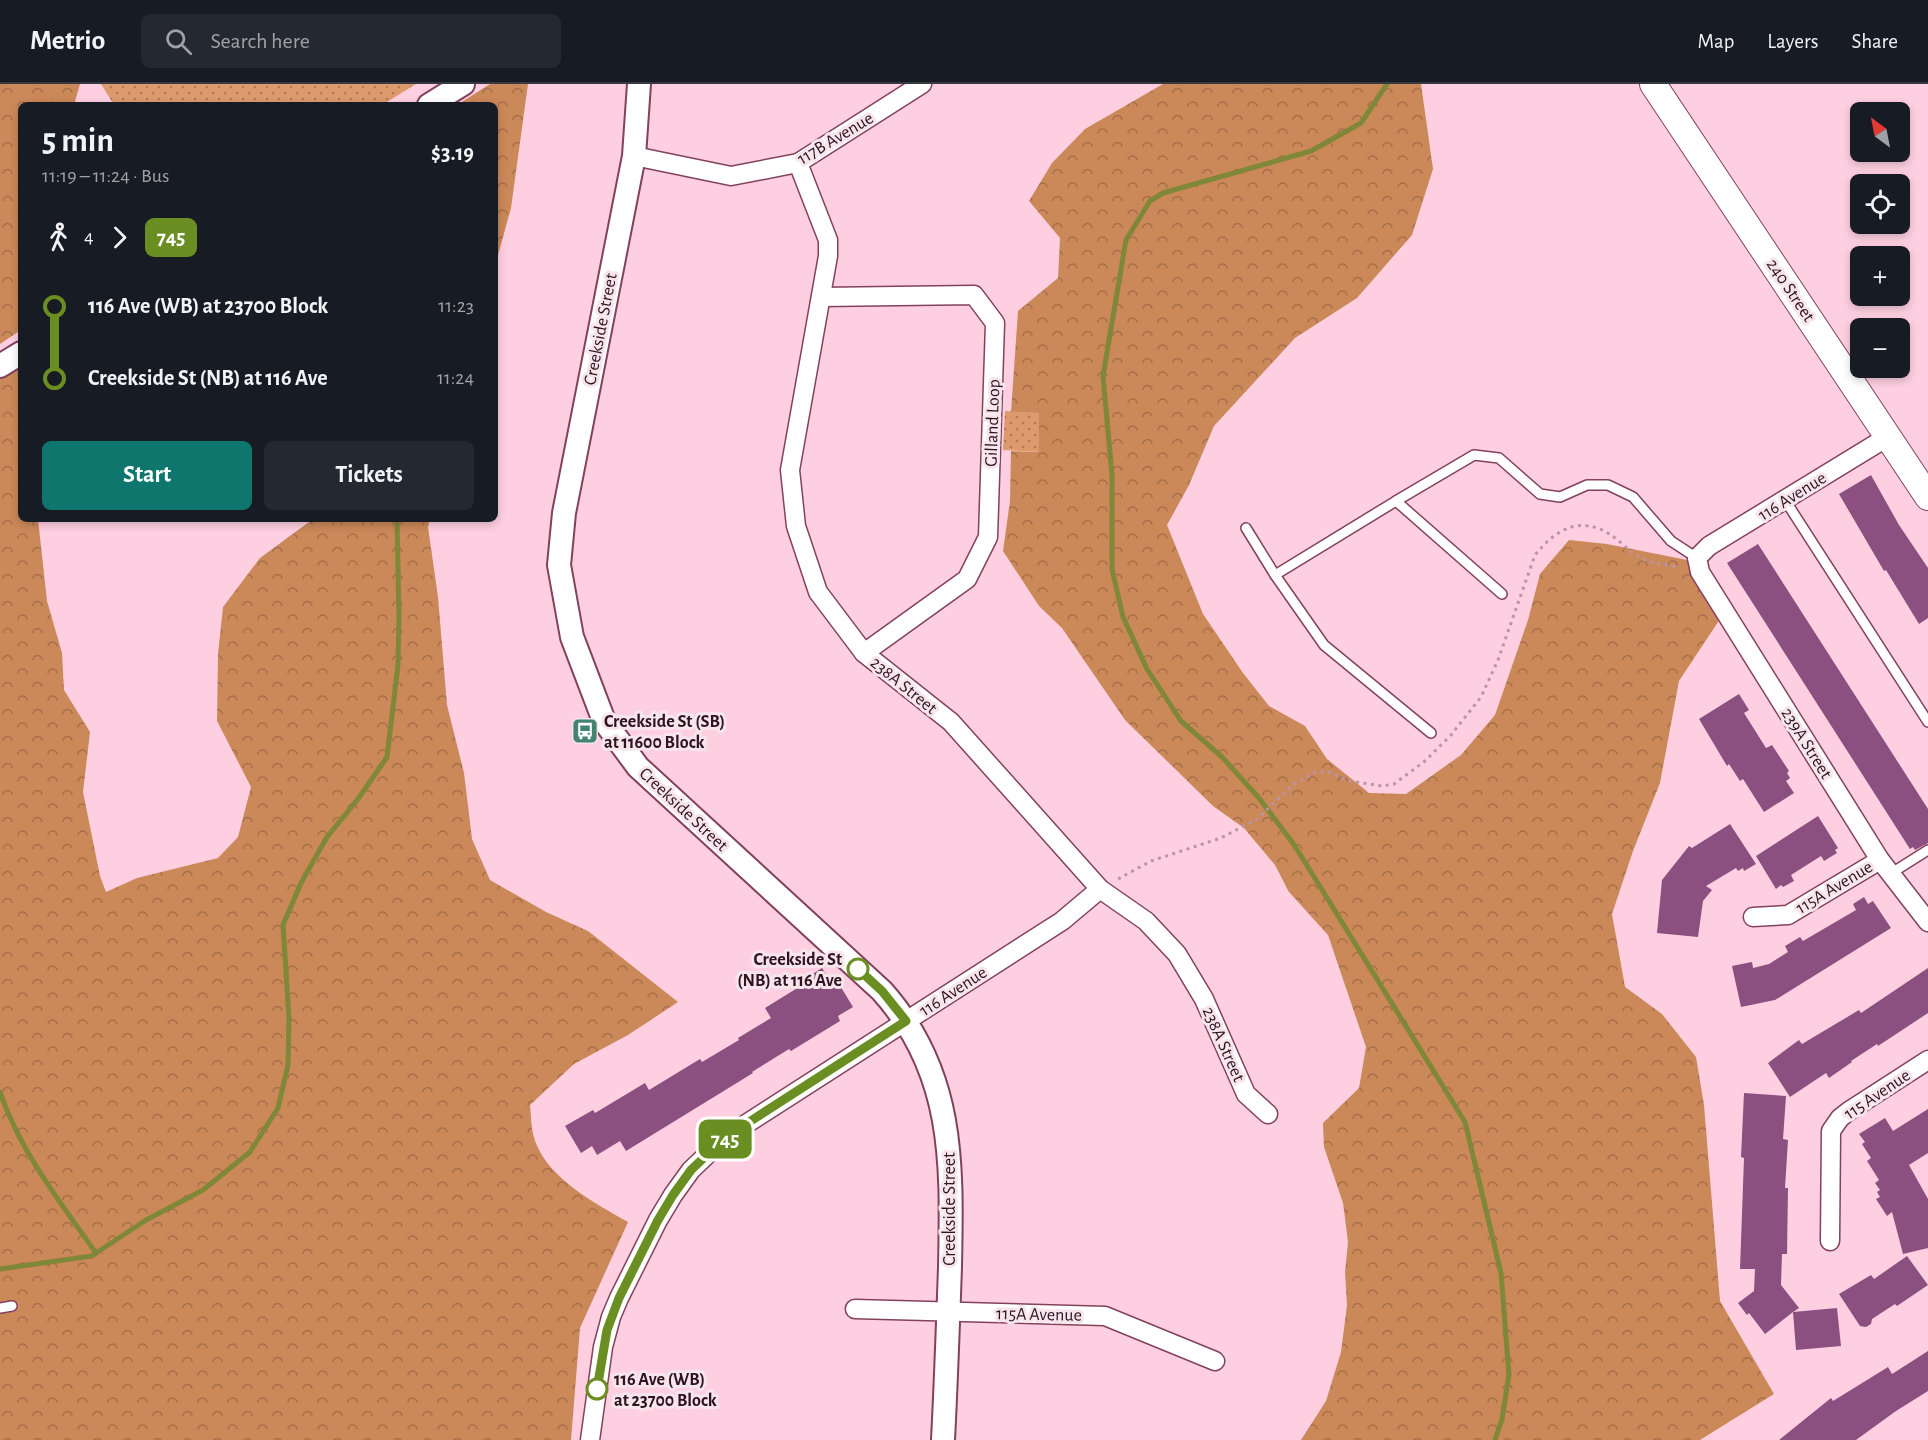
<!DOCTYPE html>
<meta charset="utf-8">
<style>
:root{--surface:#171b24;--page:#242831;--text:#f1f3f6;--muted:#9ea1a6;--line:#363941;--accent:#0f766e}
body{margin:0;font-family:"Alegreya Sans",sans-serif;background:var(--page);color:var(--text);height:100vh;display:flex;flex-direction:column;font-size:22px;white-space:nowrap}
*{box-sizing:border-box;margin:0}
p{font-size:20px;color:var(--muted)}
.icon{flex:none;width:33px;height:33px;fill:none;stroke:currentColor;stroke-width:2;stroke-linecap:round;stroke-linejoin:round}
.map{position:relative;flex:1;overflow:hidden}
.drawer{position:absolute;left:18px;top:18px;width:480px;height:420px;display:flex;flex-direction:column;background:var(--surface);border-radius:9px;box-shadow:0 3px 9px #0003}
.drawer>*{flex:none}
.badge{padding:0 12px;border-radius:9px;font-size:21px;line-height:39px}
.needle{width:39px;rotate:328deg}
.controls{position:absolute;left:1850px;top:18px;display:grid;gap:12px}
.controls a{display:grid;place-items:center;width:60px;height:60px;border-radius:9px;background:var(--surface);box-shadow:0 3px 9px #0003;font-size:30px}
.map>.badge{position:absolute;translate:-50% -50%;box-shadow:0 0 0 3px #fff}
.legs{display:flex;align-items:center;gap:9px;height:66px;padding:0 24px;font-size:20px}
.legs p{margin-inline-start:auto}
.overview{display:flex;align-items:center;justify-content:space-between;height:102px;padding:0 24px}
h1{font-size:33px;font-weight:700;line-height:45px}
.primary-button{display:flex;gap:12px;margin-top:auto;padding:12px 24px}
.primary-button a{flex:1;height:69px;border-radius:9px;background:var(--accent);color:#fff;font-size:24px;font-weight:700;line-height:69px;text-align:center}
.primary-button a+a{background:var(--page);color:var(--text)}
ul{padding:0 24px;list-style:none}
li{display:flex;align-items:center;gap:21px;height:72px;font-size:22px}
li i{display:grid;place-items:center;width:9px;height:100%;margin:0 8px;background:currentColor}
li i::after{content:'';width:15px;height:15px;margin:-8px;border:4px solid;border-radius:50%;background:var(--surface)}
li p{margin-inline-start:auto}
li:first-child i{background:linear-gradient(#0000 50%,currentColor 0)}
li:last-child i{background:linear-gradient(currentColor 50%,#0000 0)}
header{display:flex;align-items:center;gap:36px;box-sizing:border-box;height:84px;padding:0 30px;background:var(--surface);border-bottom:2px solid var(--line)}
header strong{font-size:28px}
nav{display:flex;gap:33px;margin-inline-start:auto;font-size:21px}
.search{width:420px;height:54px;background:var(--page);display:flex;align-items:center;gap:15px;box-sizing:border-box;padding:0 21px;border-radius:9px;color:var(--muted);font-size:22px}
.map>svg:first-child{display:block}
.forest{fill:url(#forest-crowns)}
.park{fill:url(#park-dots)}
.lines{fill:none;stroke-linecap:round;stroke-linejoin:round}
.stream{stroke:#7f8739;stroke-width:5}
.building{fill:#8b4f80}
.service-casing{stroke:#82415d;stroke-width:12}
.minor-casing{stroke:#82415d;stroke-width:21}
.tertiary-casing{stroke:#82415d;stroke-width:26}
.secondary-casing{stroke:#82415d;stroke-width:28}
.path{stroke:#bc94a3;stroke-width:3;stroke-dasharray:3 4.5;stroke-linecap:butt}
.service{stroke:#fff;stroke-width:9}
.minor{stroke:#fff;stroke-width:18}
.tertiary{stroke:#fff;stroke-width:22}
.secondary{stroke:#fff;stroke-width:26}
.line-1-casing{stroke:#fff;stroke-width:14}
.line-1{stroke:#6b8e23;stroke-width:9}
.stop-1-dot{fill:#fff;stroke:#6b8e23;stroke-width:3}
.labels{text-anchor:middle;stroke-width:6;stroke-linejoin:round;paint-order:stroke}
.street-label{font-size:18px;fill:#2f141f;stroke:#f6e6ec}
.poi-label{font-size:18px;font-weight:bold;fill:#2f141f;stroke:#f6e6ec;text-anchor:start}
.stop-label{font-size:18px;font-weight:bold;fill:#2f141f;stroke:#f6e6ec;text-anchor:end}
</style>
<header>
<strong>Metrio</strong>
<div class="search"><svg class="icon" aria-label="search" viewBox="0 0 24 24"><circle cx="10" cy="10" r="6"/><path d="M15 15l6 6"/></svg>Search here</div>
<nav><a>Map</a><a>Layers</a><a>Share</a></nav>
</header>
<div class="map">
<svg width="1928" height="1356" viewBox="0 0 1928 1356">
<defs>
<pattern id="forest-crowns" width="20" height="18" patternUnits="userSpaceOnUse" patternTransform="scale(1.5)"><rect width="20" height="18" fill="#cb8859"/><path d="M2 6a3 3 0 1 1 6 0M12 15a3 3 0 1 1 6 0" fill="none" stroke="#a56e49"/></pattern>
<pattern id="park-dots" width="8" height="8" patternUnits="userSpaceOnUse" patternTransform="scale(1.5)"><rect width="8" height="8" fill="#dd9a6d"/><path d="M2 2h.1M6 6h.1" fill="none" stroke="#b47c59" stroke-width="1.8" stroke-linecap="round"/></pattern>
</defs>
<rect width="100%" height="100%" fill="#fecfe0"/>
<!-- forest -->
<g class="forest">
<path d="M0,0H80L74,21H21V246L0,260Z"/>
<path d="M490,0H528L511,124L495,182V21H457Z"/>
<path d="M1163,0H1421L1433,85L1412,151L1357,214L1295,254L1214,342L1189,401L1167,441L1203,530L1243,589L1269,622L1305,642L1327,675L1369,709L1406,710L1461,671L1495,631L1528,536L1540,490L1569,456L1607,460L1687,476L1722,532L1679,597L1660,699L1633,767L1612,830L1625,903L1662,930L1696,973L1704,1021L1720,1217L1774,1310L1700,1356H1301L1326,1317L1341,1268L1347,1221L1345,1188L1348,1158L1343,1119L1324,1063L1323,1039L1359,1004L1366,963L1328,851L1289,808L1275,781L1244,744L1213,722L1125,636L1062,544L1039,522L1003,467L1010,417L1011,367L1039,368V329L1011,328L1018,227L1058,194L1060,154L1029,117L1052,79L1085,45Z"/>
<path d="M21,279V435H38L47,517L62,569L64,606L90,648L83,708L100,792L106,808L137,794L218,774L238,753L251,703L217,637L218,570L223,523L260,474L313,435H430L428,443L438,513L447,621L464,689L472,755L490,796L546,828L588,847L678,918L628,951L574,980L530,1021C531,1031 531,1041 533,1050C543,1092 593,1118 628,1138L580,1244L571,1356H0V292Z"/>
</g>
<!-- park -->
<g class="park">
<path d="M101,0H416L382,21H114Z"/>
<path d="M1005,327L1039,329V368L1003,366Z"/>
</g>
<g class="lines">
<!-- stream -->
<g class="stream">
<path d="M1387,0L1361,39L1311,67L1163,109L1150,117L1126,156L1103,292L1112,391V485L1123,533L1147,585L1181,637L1222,673L1259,714L1295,762L1465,1038L1501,1189L1509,1291L1502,1335L1495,1356"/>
<path d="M0,1008C20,1067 60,1118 96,1169"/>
<path d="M0,1185L92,1172L96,1169L146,1136L203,1106L250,1068L278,1024L288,981L289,934L283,841L301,799L327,753L358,715L387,673L398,581L399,534L397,435"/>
</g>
</g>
<!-- building -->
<g class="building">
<path d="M1871,391L1899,441L1928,484V534L1919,540L1886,486L1884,487L1839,410Z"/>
<path d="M1758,460L1928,725V759L1915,766L1913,763L1910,765L1727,479Z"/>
<path d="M1739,610L1749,626L1744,629L1766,664L1772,661L1789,687L1787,689L1790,694L1786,697L1794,709L1764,728L1743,695L1740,697L1729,680L1727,682L1699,635Z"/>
<path d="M1818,732L1838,764L1835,766L1837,769L1824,777L1821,772L1791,791L1794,797L1783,803L1781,801L1776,805L1756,772Z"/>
<path d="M1730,740L1756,780L1744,787L1743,784L1738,787L1736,784L1706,802L1712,806L1703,817L1698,853L1657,849L1662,796L1689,762L1692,764Z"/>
<path d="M1864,813L1868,820L1873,817L1891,844L1775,916L1741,923L1732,882L1752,878L1753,884L1769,880L1788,868L1785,862L1800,853L1803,857L1856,826L1853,820Z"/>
<path d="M822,884L828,893L831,891L837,901L839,900L853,923L838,932L840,937L791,967L789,965L752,988L753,989L626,1067L620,1057L597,1071L592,1062L581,1069L565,1042L593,1026L595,1029L645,999L649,1006L700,975L702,978L739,956L738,954L771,934L765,924L799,903L797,900Z"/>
<path d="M1928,884V929L1878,962L1877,960L1851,977L1852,978L1829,994L1826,989L1790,1013L1768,979L1799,956L1802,960L1859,926L1861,929Z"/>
<path d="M1744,1009L1786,1012L1783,1055L1788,1056L1785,1104H1788L1787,1170H1782L1781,1201L1799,1224L1793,1228L1837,1224L1841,1262L1796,1266L1793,1228L1765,1250L1749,1229L1747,1231L1738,1219L1754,1207L1755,1185H1740L1744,1074L1741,1073Z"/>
<path d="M1928,1025V1069L1909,1081L1928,1115V1164L1903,1170L1892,1128L1887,1132L1876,1115L1880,1113L1877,1108L1880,1106L1875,1099L1879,1096L1867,1077L1871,1074L1862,1060L1865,1058L1859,1050L1885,1034L1893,1047Z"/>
<path d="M1907,1172L1928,1201L1897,1222L1895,1220L1872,1235L1871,1240L1866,1243L1860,1242L1839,1210L1871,1191L1874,1195Z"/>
<path d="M1928,1267V1307L1896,1327L1856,1356H1779L1831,1314L1833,1317L1888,1283L1892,1290Z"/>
</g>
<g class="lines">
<defs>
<g id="service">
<path d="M1785,416L1928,638"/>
<path d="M1396,417L1474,371L1499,374L1540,410L1560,413L1587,401H1608L1633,413L1671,457L1697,474"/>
<path d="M1246,444L1275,491L1324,561L1431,649"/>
<path d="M1275,491L1396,417L1502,510"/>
<path d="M1890,790L1928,766"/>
<path d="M0,1224L12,1222"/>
</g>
<g id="minor">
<path d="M634,72L731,92L798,79L922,0"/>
<path d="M798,79L828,156V172L790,386L796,442L818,508L864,569L951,638L1100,805L1146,837L1177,870L1204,915L1246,1010L1268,1030"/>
<path d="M821,213L974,211L995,239L988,453L967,495L864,569"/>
<path d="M1889,352L1709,462L1697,474L1700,488L1880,776L1928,838"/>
<path d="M1753,833L1788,831L1880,776"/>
<path d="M1830,1157L1831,1047L1840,1034L1849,1027L1928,976"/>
<path d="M855,1225L1105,1232L1215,1277"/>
<path d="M590,1356L603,1263L611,1233L619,1214L658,1136L673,1111L691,1086L712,1066L746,1040L1062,837L1100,805"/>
</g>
<g id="tertiary">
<path d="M639,0L634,72L564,429L559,481L572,553L604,637L638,683L882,907C955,989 952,1080 950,1183C948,1240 946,1298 943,1356"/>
<path d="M429,21L463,0"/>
<path d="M0,282L21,269"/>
</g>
<path id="secondary" d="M1653,0L1928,413"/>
</defs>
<!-- service casing -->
<use href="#service" class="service-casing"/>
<!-- minor casing -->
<use href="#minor" class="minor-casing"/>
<!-- tertiary casing -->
<use href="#tertiary" class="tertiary-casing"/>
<!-- secondary casing -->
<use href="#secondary" class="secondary-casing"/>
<!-- path -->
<path class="path" d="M1118,795L1151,777L1221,754L1257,735L1293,701L1314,689L1326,687L1350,697L1382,702L1394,700L1425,677L1451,651L1481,613L1498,576L1535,471C1556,445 1580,431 1611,451C1623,459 1632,471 1645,476C1651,479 1668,481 1677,483"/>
<!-- service -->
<use href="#service" class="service"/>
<!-- minor -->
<use href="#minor" class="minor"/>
<!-- tertiary -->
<use href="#tertiary" class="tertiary"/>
<!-- secondary -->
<use href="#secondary" class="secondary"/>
</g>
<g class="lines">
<defs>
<path id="line-1" d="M597,1305L607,1246L619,1214L658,1136L673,1111L691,1086L712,1066L746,1040L906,937L882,907L858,885"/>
</defs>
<!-- line-1 casing -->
<use href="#line-1" class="line-1-casing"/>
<!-- line-1 -->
<use href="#line-1" class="line-1"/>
</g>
<!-- icons -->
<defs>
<symbol id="bus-square" viewBox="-11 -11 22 22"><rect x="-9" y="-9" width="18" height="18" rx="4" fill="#428372" stroke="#f6e6ec"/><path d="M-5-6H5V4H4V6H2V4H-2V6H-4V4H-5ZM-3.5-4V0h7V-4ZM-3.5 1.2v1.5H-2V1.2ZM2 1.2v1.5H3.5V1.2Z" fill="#fff"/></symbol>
</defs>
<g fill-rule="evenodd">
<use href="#bus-square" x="570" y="632" width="30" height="30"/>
</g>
<!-- markers -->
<g class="stop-1-dot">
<circle cx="858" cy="885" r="10"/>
<circle cx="597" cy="1305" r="10"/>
</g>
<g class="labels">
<!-- street labels -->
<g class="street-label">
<text transform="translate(835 54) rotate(-31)" y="6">117B Avenue</text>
<text transform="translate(1791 206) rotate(56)" y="6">240 Street</text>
<text transform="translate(600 245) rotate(-79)" y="6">Creekside Street</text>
<text transform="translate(992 339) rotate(-88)" y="6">Gilland Loop</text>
<text transform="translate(1792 412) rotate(-32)" y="6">116 Avenue</text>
<text transform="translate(904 601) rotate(39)" y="6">238A Street</text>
<text transform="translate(1807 659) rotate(58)" y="6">239A Street</text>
<text transform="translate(684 725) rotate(43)" y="6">Creekside Street</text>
<text transform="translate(1834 803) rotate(-31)" y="6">115A Avenue</text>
<text transform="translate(953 907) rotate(-33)" y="6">116 Avenue</text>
<text transform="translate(1224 960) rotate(66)" y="6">238A Street</text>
<text transform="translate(1877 1010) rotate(-34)" y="6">115 Avenue</text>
<text transform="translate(949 1125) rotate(-90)" y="6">Creekside Street</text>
<text transform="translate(1039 1230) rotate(1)" y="6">115A Avenue</text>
</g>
<!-- poi labels -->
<g class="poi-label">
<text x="604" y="643">Creekside St (SB)<tspan x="604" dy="21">at 11600 Block</tspan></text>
</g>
<!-- stop labels -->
<g class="stop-label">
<text x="842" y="881">Creekside St<tspan x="842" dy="21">(NB) at 116 Ave</tspan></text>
<text x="614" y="1301" text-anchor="start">116 Ave (WB)<tspan x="614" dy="21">at 23700 Block</tspan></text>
</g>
</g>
</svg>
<div class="controls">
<a><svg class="needle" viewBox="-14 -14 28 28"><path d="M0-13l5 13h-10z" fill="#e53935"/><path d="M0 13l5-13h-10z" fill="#9ea1a6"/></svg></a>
<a><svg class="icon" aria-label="locate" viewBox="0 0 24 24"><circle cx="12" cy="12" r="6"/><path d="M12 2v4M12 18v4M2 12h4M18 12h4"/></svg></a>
<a>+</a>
<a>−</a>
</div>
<b class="badge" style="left:725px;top:1055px;background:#6b8e23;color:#fff">745</b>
<section class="drawer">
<div class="overview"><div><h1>5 min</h1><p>11:19 – 11:24 · Bus</p></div><b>$3.19</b></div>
<div class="legs"><svg class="icon" aria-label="walk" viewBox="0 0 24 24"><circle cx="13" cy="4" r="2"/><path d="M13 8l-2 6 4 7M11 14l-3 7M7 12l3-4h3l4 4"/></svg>4<svg class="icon" aria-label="forward" viewBox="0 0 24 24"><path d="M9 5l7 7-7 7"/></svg><b class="badge" style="background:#6b8e23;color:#fff">745</b></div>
<ul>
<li><i style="color:#6b8e23"></i><b>116 Ave (WB) at 23700 Block</b><p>11:23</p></li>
<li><i style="color:#6b8e23"></i><b>Creekside St (NB) at 116 Ave</b><p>11:24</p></li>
</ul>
<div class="primary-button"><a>Start</a><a>Tickets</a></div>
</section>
</div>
